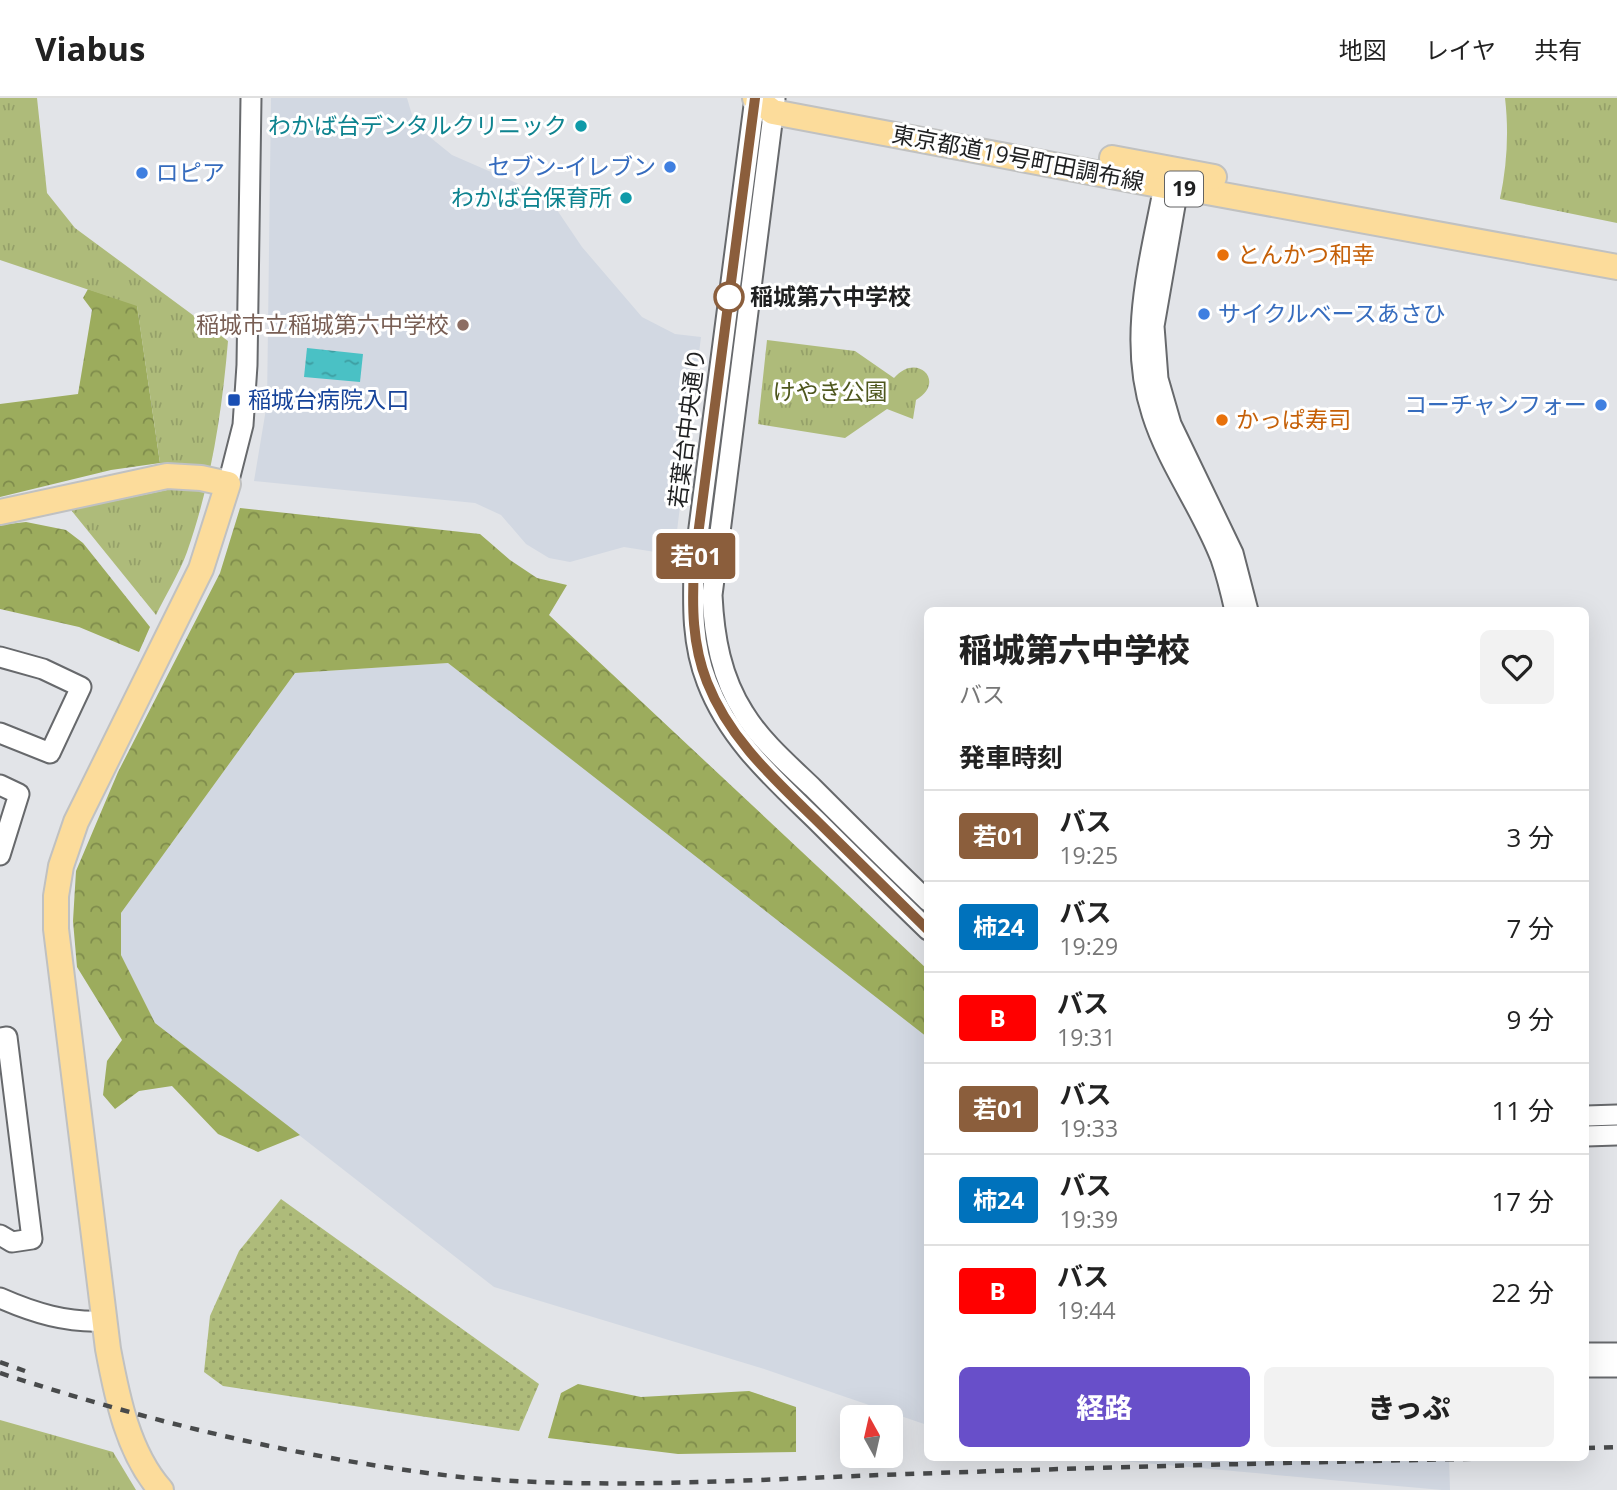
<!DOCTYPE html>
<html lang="ja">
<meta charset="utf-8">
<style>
:root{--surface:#fff;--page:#f2f2f2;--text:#222;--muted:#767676;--line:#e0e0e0;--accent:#684fc9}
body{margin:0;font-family:"Open Sans","Noto Sans JP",sans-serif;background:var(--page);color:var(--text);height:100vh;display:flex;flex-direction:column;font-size:26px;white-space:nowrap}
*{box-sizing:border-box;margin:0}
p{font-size:23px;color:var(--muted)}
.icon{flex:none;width:38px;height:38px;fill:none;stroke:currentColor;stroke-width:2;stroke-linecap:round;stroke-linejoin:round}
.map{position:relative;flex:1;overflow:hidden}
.sheet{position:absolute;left:924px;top:509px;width:665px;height:854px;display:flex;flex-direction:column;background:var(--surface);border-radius:10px;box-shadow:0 7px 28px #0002}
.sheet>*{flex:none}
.badge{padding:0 14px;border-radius:5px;font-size:24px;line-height:46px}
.needle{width:46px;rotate:352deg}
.fabs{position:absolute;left:840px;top:1307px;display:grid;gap:14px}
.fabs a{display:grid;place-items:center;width:63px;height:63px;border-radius:10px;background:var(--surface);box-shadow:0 7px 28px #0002;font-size:35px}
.map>.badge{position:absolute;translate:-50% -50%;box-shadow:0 0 0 4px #fff}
h2{padding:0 35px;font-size:26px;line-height:63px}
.round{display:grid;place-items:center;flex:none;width:74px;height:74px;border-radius:10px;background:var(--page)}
.headline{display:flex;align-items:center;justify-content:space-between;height:119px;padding:0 35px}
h1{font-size:33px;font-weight:800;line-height:52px}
.cta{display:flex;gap:14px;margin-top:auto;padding:14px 35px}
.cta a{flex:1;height:80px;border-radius:10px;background:var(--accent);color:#fff;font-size:28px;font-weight:800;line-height:80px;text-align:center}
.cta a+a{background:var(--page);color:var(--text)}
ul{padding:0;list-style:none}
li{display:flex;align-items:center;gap:21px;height:91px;padding:0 35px;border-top:2px solid var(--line)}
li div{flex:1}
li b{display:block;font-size:26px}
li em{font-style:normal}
li .badge{min-width:77px;font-weight:700;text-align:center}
header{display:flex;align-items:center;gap:42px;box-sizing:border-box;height:98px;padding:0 35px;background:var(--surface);border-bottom:2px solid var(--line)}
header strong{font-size:33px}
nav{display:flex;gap:38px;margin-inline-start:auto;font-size:24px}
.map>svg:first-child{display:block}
.built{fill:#d2d8e2}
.grass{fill:url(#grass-dots)}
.forest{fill:url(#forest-crowns)}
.park{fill:url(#park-tufts)}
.water{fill:url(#water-ripples)}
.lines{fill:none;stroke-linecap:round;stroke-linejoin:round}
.minor-casing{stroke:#67696c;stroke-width:23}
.major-casing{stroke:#c0c1c1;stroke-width:28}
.minor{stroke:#fff;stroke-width:19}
.major{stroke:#fcdc9b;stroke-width:24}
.rail{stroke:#484a4b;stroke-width:4.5;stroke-dasharray:9 9;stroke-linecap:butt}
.line-casing{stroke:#fff;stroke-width:16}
.line{stroke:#8b5e3c;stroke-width:10}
.culture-dot{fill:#0f9aa8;stroke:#fff;stroke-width:2.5}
.shop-dot{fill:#3f7fe0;stroke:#fff;stroke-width:2.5}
.food-dot{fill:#e8710a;stroke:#fff;stroke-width:2.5}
.stop-dot{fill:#fff;stroke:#8b5e3c;stroke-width:3.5}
.education-dot{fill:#8d6e63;stroke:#fff;stroke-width:2.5}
.transit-dot{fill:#1a4fb4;stroke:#fff;stroke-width:2.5}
.labels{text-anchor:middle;stroke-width:6;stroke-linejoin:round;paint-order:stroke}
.shield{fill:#fff;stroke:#626364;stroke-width:2}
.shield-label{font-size:21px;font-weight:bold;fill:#1f2021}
.culture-label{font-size:23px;fill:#0d838f;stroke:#fff;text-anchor:end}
.street-label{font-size:23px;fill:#1f2021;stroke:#fff}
.shop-label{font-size:23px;fill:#366cbe;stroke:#fff;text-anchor:end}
.food-label{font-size:23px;fill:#c56008;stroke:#fff;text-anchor:start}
.stop-label{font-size:23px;font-weight:bold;fill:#1f2021;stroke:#fff;text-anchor:start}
.education-label{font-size:23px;fill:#785e54;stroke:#fff;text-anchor:end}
.park-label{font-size:23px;fill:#4e571e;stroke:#fff}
.transit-label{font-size:23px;fill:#164399;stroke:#fff;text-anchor:start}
</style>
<header>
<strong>Viabus</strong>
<nav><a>地図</a><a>レイヤ</a><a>共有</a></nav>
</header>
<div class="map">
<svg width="1617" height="1392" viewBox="0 0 1617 1392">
<defs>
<pattern id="grass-dots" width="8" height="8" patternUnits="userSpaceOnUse" patternTransform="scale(1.75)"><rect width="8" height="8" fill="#aebb7a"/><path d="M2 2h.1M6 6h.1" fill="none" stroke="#95a069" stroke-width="1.8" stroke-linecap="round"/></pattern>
<pattern id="forest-crowns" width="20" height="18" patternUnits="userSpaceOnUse" patternTransform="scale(1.75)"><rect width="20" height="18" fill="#9cac5d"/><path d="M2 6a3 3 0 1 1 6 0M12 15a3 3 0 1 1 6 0" fill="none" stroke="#7f8c4c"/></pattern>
<pattern id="park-tufts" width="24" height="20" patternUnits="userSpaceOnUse" patternTransform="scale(1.75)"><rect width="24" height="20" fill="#aebb7a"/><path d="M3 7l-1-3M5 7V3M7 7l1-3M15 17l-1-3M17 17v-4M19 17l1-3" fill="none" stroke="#95a069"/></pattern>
<pattern id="water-ripples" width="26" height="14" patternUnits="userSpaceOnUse" patternTransform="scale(1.75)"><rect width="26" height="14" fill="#4ac1c5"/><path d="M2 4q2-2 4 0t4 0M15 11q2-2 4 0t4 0" fill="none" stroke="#3d9ca0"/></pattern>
</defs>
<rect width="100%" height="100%" fill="#e2e4e8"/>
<!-- built -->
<g class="built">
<path d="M271,0H407L415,27L452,57L528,90L557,112L582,149L642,219L675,236L701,239L674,457L624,449L570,464L549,460L526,446L501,417L475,405L254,383L267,305Z"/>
<path d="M448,565L926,935L927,1327L761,1270L494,1189L155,925L121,857V815L295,575Z"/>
<path d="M1089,1360H1449L1450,1392H1442Z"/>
</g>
<!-- grass -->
<path class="grass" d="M281,1101L539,1286L519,1333L223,1288L204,1274L210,1218L239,1153Z"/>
<!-- forest -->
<g class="forest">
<path d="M88,191L137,207L160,365L111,372L0,399V306L78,296L92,212L83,200Z"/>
<path d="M240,410L480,436L510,462L537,480L567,487L549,517L927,871V939L448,565L295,575L121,815V857L155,925L300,1037L258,1054L218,1036L172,988L139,993L115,1011L103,997L107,963L122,942L77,869L73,823L76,773L118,674L220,475Z"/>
<path d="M26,424L66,432L83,445L150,529L139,554L79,529L0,511V427Z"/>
<path d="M578,1286L641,1299L749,1293L796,1309V1354L678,1356L548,1340L561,1295Z"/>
</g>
<!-- park -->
<g class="park">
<path d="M0,0H37L47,95L75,130L228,243C222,314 211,386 187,454C179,476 166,496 156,517L71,412L167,392L160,365L137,208L0,162Z"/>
<path d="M1505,0H1617V125L1500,101C1507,67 1509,34 1505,0Z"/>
<path d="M767,242L855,253L894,280C917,253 947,284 916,302L913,321L887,311L845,340L758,326Z"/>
<path d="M0,1322L113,1354L136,1392H0Z"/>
</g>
<!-- water -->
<path class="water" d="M307,250L363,256L360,284L304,279Z"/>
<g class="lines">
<defs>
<g id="minor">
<path d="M755,0L694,468C693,508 692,546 707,584C729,642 774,681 818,724C854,760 891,796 928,832"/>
<path d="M775,1L712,497C714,539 721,579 744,615C761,643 789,667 813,690C851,728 889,766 928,803"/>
<path d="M1170,76L1164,88C1150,163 1127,240 1152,316C1168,367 1202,411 1221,461C1227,478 1231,495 1235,513"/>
<path d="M1173,76L1178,90L1154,228L1158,281L1171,326L1233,455L1248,513"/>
<path d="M228,386L243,327L247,267L251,0"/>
<path d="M0,559L43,571L81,589L50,655L0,635"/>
<path d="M0,687L19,696L0,757"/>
<path d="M0,940L7,939L32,1141L12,1144L0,1137"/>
<path d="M1586,1018L1617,1017"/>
<path d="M1586,1038L1617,1037"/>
<path d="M0,1200C34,1215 67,1225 104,1223"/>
<path d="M1586,1255H1617"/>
<path d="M1586,1269H1617"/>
</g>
<g id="major">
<path d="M755,0L773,14L1164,88L1196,92L1617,169"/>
<path d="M1112,60L1214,79"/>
<path d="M0,414L167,378L201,380L228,386L201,471L76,724L61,768L56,798V831L108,1251C117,1299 128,1355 161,1392"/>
</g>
</defs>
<!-- minor casing -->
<use href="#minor" class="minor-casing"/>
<!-- major casing -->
<use href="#major" class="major-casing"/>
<!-- minor -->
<use href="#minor" class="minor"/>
<!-- major -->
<use href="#major" class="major"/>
<!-- rail -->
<g class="rail">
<path d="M0,1264L25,1273"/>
<path d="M0,1275C153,1325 310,1363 470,1380C616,1392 761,1381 907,1376C1108,1369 1310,1364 1512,1360"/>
<path d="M1586,1350L1617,1349"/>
</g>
</g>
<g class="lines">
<defs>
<path id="line" d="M755,0L694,468C692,508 692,546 707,584C729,640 772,679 814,720C852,757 890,795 928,832"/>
</defs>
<!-- line casing -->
<use href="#line" class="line-casing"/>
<!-- line -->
<use href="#line" class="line"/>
</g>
<!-- markers -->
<g class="culture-dot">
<circle cx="581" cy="28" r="7"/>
<circle cx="626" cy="100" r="7"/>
</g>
<g class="shop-dot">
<circle cx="670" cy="69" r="7"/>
<circle cx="142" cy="75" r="7"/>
<circle cx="1204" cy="216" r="7"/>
<circle cx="1601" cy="307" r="7"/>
</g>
<g class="food-dot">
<circle cx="1223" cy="157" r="7"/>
<circle cx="1222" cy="322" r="7"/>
</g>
<circle class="stop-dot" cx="729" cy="199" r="14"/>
<circle class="education-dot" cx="463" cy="227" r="7"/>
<rect class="transit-dot" x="227" y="295" width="14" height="14" rx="3.5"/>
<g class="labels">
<!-- shield labels -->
<rect class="shield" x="1165" y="73.5" width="38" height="35" rx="5"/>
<g class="shield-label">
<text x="1184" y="98">19</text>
</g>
<!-- culture labels -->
<g class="culture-label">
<text x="567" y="36">わかば台デンタルクリニック</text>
<text x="612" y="108">わかば台保育所</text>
</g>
<!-- street labels -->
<g class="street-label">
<text transform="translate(1018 60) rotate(11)" y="8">東京都道19号町田調布線</text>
<text transform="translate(687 330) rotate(-83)" y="8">若葉台中央通り</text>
</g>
<!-- shop labels -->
<g class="shop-label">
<text x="656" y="77">セブン-イレブン</text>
<text x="156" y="83" text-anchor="start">ロピア</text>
<text x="1218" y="224" text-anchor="start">サイクルベースあさひ</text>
<text x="1587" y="315">コーチャンフォー</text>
</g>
<!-- food labels -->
<g class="food-label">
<text x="1237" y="165">とんかつ和幸</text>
<text x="1236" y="330">かっぱ寿司</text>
</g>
<!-- stop labels -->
<g class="stop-label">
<text x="750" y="207">稲城第六中学校</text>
</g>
<!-- education labels -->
<g class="education-label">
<text x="449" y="235">稲城市立稲城第六中学校</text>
</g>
<!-- park labels -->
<g class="park-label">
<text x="830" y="302">けやき公園</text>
</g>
<!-- transit labels -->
<g class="transit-label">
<text x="248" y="310">稲城台病院入口</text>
</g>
</g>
</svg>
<div class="fabs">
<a><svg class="needle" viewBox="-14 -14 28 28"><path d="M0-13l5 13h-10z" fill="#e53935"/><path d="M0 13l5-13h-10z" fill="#767676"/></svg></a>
</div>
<b class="badge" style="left:696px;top:458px;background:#8b5e3c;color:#fff">若01</b>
<section class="sheet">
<div class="headline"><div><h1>稲城第六中学校</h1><p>バス</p></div><a class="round"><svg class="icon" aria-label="heart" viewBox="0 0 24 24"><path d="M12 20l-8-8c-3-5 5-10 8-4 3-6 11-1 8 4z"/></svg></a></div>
<h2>発車時刻</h2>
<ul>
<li><span class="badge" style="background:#8b5e3c;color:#fff">若01</span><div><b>バス</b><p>19:25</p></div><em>3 分</em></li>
<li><span class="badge" style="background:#0072bc;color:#fff">柿24</span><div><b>バス</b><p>19:29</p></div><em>7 分</em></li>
<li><span class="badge" style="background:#f00;color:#fff">B</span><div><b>バス</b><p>19:31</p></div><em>9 分</em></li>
<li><span class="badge" style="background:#8b5e3c;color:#fff">若01</span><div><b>バス</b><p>19:33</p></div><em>11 分</em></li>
<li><span class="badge" style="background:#0072bc;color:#fff">柿24</span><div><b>バス</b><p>19:39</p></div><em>17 分</em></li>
<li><span class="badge" style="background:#f00;color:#fff">B</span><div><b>バス</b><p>19:44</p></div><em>22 分</em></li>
</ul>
<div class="cta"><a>経路</a><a>きっぷ</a></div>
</section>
</div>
